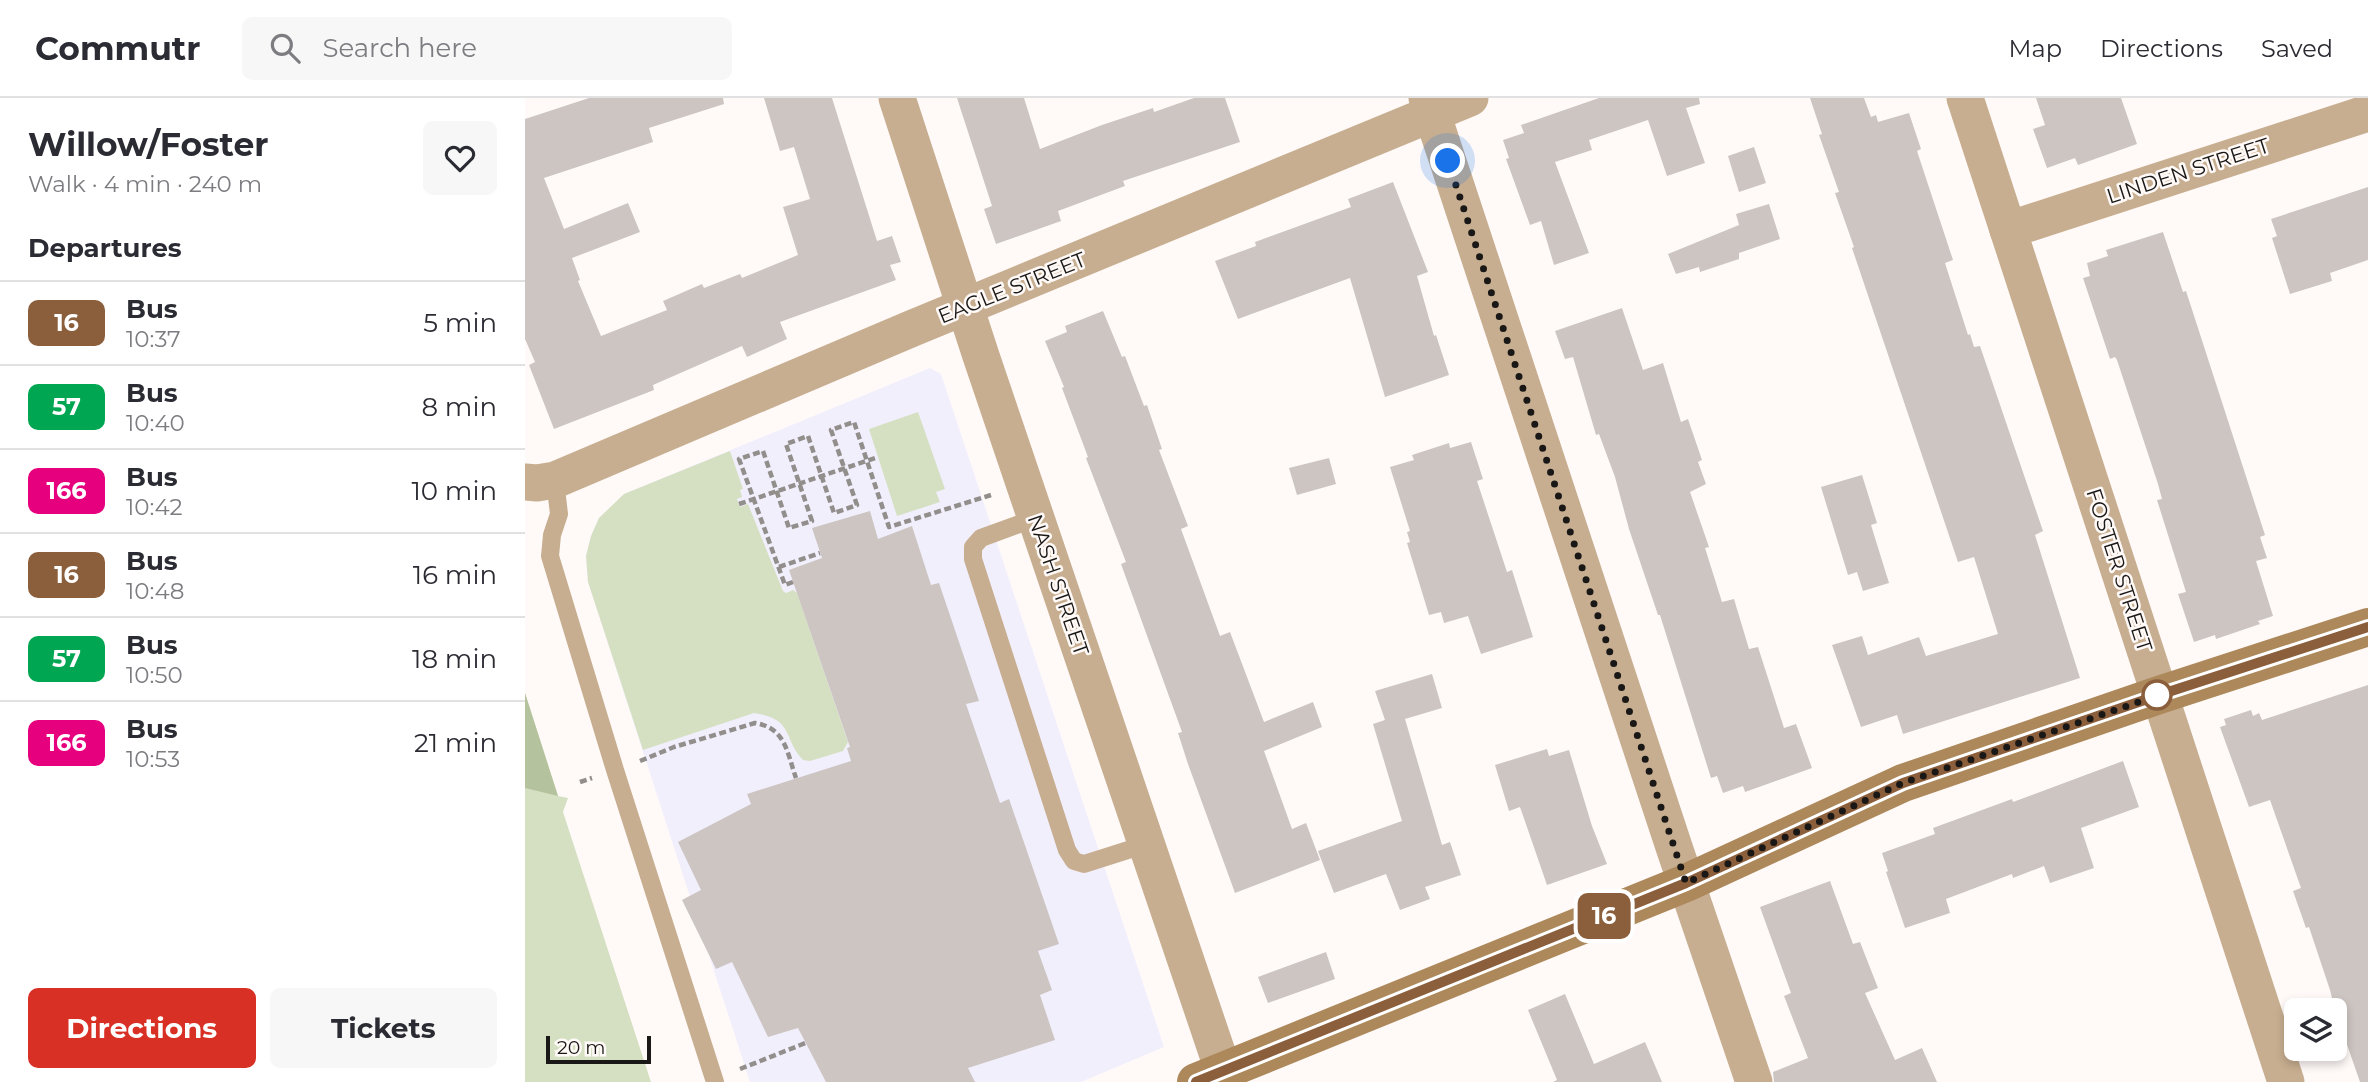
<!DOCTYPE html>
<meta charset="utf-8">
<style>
:root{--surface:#fff;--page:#f7f7f7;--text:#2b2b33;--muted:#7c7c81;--line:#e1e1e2;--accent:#d93025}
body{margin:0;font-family:Montserrat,sans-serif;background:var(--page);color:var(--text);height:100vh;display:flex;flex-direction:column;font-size:26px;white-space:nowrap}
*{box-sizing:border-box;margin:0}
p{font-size:23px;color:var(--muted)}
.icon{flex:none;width:38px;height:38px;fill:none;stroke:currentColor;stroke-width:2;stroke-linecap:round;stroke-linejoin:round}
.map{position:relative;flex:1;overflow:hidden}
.drawer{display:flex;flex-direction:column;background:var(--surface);width:525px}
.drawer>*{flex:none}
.badge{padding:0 14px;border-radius:10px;font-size:24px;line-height:46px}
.controls{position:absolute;left:1759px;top:900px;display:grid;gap:14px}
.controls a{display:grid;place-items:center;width:63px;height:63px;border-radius:10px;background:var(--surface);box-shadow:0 4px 10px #0003;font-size:35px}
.scale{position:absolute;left:21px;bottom:18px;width:105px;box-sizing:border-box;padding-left:7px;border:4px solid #1a1816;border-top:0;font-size:19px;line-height:24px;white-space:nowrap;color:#1a1816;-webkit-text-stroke:5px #fffaf8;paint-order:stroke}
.you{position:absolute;width:35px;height:35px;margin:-18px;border:5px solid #fff;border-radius:50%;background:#1a73e8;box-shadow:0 0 0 10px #1a73e833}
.map>.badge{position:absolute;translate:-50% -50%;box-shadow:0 0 0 4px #fff}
h2{padding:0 28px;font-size:26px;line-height:63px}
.round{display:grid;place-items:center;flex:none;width:74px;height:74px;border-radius:10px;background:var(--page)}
.head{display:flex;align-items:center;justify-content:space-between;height:119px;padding:0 28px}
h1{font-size:33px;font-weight:700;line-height:52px}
.button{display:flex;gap:14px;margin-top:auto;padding:14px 28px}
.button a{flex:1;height:80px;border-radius:10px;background:var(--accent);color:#fff;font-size:28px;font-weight:700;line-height:80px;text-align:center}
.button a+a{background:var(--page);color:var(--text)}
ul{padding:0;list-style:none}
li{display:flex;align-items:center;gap:21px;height:84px;padding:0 28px;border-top:2px solid var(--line)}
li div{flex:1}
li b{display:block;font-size:26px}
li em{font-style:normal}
li .badge{min-width:77px;font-weight:700;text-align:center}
header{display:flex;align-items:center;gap:42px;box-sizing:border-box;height:98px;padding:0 35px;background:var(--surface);border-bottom:2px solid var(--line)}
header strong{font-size:33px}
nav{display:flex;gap:38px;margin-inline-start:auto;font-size:24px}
.search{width:490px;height:63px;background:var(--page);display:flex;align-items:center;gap:18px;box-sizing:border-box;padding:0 24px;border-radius:10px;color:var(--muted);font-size:26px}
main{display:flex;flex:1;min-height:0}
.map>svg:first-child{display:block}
.education{fill:#f2effd}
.green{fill:#d5e0c2}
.forest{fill:#b5c29e}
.building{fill:#ccc5c2}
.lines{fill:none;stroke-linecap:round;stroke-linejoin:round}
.path{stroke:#928e8c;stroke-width:4.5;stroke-dasharray:7 3.5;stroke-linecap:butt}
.service{stroke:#c7ae90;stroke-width:18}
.minor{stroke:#c7ae90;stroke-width:37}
.secondary{stroke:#ac885b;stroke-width:38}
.line-casing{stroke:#fff;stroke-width:16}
.line{stroke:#8b5e3c;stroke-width:10}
.walk{stroke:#1a1816;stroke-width:7;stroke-dasharray:0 12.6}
.stop-dot{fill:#fff;stroke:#8b5e3c;stroke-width:3.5}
.labels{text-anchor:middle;stroke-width:5;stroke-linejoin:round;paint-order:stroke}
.street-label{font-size:21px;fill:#1a1816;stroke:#fffaf8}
</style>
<header>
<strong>Commutr</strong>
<div class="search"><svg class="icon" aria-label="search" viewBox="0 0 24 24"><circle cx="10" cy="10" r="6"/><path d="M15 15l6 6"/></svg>Search here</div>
<nav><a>Map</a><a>Directions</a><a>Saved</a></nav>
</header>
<main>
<section class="drawer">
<div class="head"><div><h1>Willow/Foster</h1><p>Walk · 4 min · 240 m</p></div><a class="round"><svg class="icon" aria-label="heart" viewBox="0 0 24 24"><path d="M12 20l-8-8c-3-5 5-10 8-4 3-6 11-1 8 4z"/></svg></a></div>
<h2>Departures</h2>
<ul>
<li><span class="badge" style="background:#8b5e3c;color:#fff">16</span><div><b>Bus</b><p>10:37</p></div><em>5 min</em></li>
<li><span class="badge" style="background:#00a651;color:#fff">57</span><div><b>Bus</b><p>10:40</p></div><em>8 min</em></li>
<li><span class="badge" style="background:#e6007e;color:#fff">166</span><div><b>Bus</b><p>10:42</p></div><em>10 min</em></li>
<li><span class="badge" style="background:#8b5e3c;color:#fff">16</span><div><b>Bus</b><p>10:48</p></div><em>16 min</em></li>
<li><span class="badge" style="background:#00a651;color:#fff">57</span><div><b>Bus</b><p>10:50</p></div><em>18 min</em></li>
<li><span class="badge" style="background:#e6007e;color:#fff">166</span><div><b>Bus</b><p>10:53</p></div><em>21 min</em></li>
</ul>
<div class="button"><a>Directions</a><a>Tickets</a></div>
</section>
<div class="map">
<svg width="1843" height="984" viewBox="0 0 1843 984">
<rect width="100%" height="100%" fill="#fffaf8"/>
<!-- education -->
<path class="education" d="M405,270L416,276L639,949L556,984H225L63,484L61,458L66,438L74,420L99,396Z"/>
<!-- green -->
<g class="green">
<path d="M393,314L420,391L411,394L415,404L372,418L344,331Z"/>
<path d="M205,353L218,391L215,392L217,399L212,401L215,409L223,406L258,493L261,495L268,492L272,495L323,644L318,653L285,663L278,662C257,640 270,621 229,615L118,652L63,484L61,458L66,438L74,420L99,396Z"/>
<path d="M0,595L33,698L43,700L38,714L126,984H0Z"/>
</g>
<!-- forest -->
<path class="forest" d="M0,595L33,698L0,690Z"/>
<!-- building -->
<g class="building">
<path d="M64,0H198L199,6L124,30L128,44L19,80L39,131L103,105L115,134L47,160L55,182L53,183L76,238L142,212L138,203L177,186L179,190L215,176L217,180L273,157L258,109L285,101L269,49L255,53L239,0H307L352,143L367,138L376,164L365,167L371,182L255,224L262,241L222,259L217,248L128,287L129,292L29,331L4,267L10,264L0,241V21Z"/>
<path d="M432,0H499L515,51L577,27L628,10L629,14L669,0H700L715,44L598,83L600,88L533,113L536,123L471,146L459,111L467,108Z"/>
<path d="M1074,0H1174L1175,6L1161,10L1180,65L1142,78L1123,22L1064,42L1067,52L1030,64L1064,155L1029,167L1016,123L1005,127L981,61L984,60L978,42L999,35L996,27Z"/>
<path d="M1285,0H1339L1346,19L1351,17L1353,24L1384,15L1396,51L1392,53L1428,162L1420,165L1443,237L1445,236L1449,249L1455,248L1518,433L1510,437L1555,580L1378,636L1372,617L1336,629L1307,547L1337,538L1343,557L1394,539L1401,558L1473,536L1449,459L1433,464L1327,150L1329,149L1310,95L1314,94L1294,37L1297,36Z"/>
<path d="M1511,0H1596L1612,46L1553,67L1550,60L1522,70L1508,31L1520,27Z"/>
<path d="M1229,49L1241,85L1214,94L1203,58Z"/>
<path d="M868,84L903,174L892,178L909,238L911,237L924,277L860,299L825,180L713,221L690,163L731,148L730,144L826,109L823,101Z"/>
<path d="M1843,89V162L1805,175L1807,183L1765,196L1747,140L1752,138L1746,121Z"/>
<path d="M1244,106L1255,141L1214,155V161L1175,174L1174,169L1151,176L1143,156L1214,127L1211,116Z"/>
<path d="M1638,134L1658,194L1661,193L1740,437L1735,439L1742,460L1731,463L1748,518L1733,523L1735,526L1691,541L1690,537L1669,544L1653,496L1661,494L1632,402L1637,401L1633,386L1592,262L1590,259L1585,261L1558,180L1565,178L1562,165L1583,158L1581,152Z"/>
<path d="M1097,210L1118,272L1138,265L1156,324L1163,321L1177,362L1173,364L1181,386L1165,394L1184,449L1180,450L1197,504L1209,501L1224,551L1233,549L1259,630L1271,626L1287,670L1220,694L1218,688L1198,695L1192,678L1186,680L1135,517H1133L1104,431L1090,379L1074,336L1071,337L1048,259L1040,261L1030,233Z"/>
<path d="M578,213L597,259L600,258L619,308L622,307L637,351L634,352L663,428L656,431L695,538L705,534L739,624L788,604L797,629L739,653L767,731L781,725L795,762L710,795L663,666L653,635L657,634L596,466L601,464L561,360L563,359L537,290L539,289L520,243L542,234L540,228Z"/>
<path d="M946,344L958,381L952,383L982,474L987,472L1008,539L956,556L943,518L919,525L916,514L904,517L882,445L885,444L882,434L885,433L865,369L889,362L887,357L924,345L925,350Z"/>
<path d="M804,360L811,386L772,397L764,370Z"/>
<path d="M1337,377L1352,425L1346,427L1364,485L1338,493L1332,474L1323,477L1296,389Z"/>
<path d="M345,413L353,441L387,428L406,487L414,485L454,603L441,606L475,705L484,701L534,846L513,853L527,892L515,897L530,942L443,970L450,984H301L273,930L243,939L207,864L191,871L157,802L176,792L153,744L226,706L222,696L326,663L322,650L325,649L264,472L297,460L287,430Z"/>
<path d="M907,576L917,610L880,621L917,747L925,744L936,777L900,789L905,801L875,812L861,776L809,795L793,753L877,723L848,626L860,622L850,593Z"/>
<path d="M1843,587V984H1835L1818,935L1812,937L1810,912H1804L1803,909L1809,908L1805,892L1784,829L1781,830L1768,793L1776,790L1745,702L1724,709L1695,629L1701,627L1699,621L1726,612L1728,618L1734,615L1737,622Z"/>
<path d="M1022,651L1024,658L1044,652L1067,728L1082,766L1022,787L995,709L984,713L970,667Z"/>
<path d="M1598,663L1614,709L1556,730L1569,770L1525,785L1519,768L1488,780L1487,776L1421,801L1425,815L1380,830L1361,774L1363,773L1357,755L1410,736L1408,730L1487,701L1488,704Z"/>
<path d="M1305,783L1328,846L1335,844L1353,890L1340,895L1370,962L1397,950L1412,984H1249L1248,974L1283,960L1259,898L1266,895L1235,809Z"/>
<path d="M801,854L810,881L743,905L733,879Z"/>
<path d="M1040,896L1069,966L1120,944L1137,984H1028L1032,982L1003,912Z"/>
</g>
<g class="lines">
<!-- path -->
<g class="path">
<path d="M214,406L353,359"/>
<path d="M254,469L295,455"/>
<path d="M268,484L260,487L214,361L238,353L264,430L287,423L261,346L283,338L309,415L332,407L306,332L329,324L364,429L466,397"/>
<path d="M115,663L149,649L230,625C261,630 262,655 271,680"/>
<path d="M55,684L67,680"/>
<path d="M215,971L283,944"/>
</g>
<!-- service -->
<g class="service">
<path d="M30,382L34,416L27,437L25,458L90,672L190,984"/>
<path d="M511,420L456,440L448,449V461L542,752L549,763L559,766L622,746"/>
</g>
<!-- minor -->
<g class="minor">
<path d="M372,0L456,258L698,972"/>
<path d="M902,0L1149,749L1229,984"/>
<path d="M1440,0L1761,984"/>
<path d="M1483,132L1843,15"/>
<path d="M0,384L12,385L30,382L388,230L945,0"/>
</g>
<!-- secondary -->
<path class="secondary" d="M671,984L1161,785L1378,685L1634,597L1843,529"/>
</g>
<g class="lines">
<defs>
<path id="line" d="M671,984L1161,785L1378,685L1634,597L1843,529"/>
</defs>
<!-- line casing -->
<use href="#line" class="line-casing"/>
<!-- line -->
<use href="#line" class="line"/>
<!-- walk -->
<path class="walk" d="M923,63L1161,785L1378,685L1634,597H1632"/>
</g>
<!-- markers -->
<circle class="stop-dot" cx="1632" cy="597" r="14"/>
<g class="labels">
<!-- street labels -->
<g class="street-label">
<text transform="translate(1663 73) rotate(-18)" y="7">LINDEN STREET</text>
<text transform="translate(487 190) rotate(-22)" y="7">EAGLE STREET</text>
<text transform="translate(1594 472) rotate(72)" y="7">FOSTER STREET</text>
<text transform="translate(533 487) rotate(71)" y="7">NASH STREET</text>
</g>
</g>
</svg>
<div class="controls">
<a><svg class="icon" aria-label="layers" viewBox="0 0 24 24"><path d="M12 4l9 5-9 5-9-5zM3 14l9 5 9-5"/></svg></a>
</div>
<div class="scale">20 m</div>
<div class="you" style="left:923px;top:63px"></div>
<b class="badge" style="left:1079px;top:818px;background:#8b5e3c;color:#fff">16</b>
</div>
</main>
